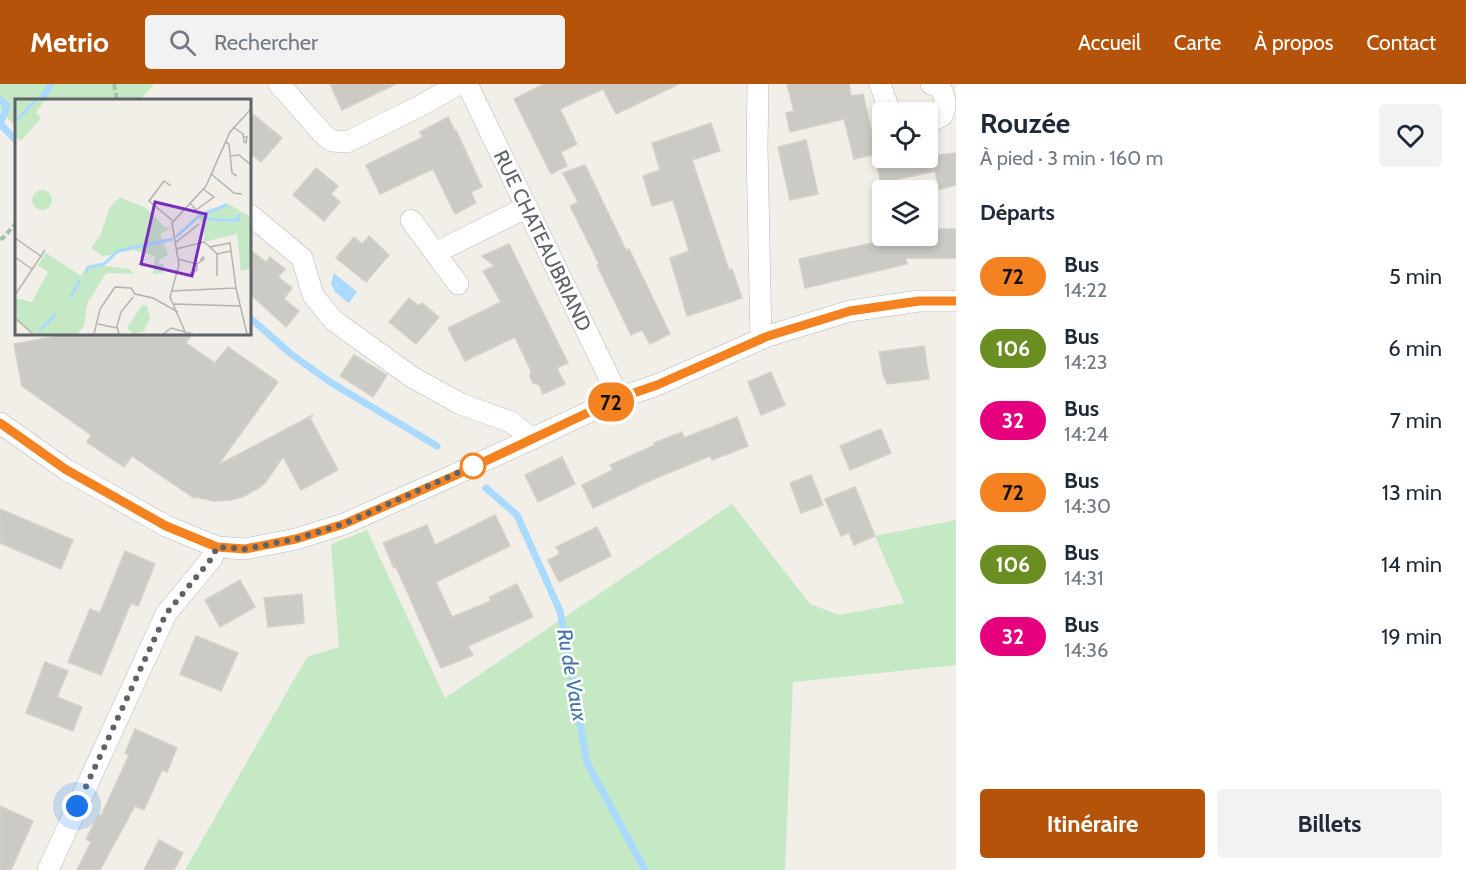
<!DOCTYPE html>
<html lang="fr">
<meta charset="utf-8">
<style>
:root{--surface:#fff;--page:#f2f2f3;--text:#1f2937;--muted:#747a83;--accent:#b45309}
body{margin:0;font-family:Cabin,sans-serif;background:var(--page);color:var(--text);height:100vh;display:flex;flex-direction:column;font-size:22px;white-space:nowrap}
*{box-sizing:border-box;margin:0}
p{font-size:20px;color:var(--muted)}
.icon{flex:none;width:33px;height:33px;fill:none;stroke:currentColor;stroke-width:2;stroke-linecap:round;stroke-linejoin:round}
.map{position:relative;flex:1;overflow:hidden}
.drawer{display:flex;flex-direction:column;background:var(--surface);width:510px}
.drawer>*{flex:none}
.badge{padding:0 12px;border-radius:20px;font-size:21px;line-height:39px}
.buttons{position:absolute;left:872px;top:18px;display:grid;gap:12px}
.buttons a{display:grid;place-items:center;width:66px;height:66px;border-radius:6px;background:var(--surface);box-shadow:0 3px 9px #0003;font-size:30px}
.you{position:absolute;width:30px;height:30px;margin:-15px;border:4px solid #fff;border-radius:50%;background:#1a73e8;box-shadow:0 0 0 9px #1a73e833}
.map>.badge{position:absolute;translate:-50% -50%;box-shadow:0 0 0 3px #fff}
h2{padding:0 24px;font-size:22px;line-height:54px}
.round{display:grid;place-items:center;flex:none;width:63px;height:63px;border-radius:6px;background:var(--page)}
.headline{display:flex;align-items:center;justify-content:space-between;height:102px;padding:0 24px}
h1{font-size:28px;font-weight:800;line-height:45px}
.cta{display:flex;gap:12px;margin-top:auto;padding:12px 24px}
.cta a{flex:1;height:69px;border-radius:6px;background:var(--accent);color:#fff;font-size:24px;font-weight:800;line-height:69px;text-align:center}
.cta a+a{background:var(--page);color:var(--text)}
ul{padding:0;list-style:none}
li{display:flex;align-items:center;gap:18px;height:72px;padding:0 24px}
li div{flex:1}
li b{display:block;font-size:22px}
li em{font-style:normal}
li .badge{min-width:66px;font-weight:700;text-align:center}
header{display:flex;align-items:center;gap:36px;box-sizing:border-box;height:84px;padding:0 30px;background:var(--accent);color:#fff}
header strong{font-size:28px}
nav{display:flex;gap:33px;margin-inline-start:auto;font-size:21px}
.search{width:420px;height:54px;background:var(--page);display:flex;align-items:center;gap:15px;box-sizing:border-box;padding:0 21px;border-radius:6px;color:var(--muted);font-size:22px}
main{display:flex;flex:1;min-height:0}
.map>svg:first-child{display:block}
.green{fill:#c5e8c5}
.water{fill:#aadaff}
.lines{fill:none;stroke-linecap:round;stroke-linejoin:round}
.stream{stroke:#aadaff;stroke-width:7}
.building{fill:#cccac5;stroke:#d6d1c6;stroke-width:1.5}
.street-casing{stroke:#b5b8bc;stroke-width:22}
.path{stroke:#9cc7a9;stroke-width:4;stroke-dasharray:6 3;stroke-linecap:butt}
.street{stroke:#fff;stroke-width:21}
.line-casing{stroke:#fff;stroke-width:14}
.line{stroke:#f58220;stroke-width:9}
.walk{stroke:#5f6368;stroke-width:6;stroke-dasharray:0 10.8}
.stop-dot{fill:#fff;stroke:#f58220;stroke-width:3}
.labels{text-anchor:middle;stroke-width:5;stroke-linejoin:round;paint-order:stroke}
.street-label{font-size:20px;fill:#5f6368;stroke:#fff}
.water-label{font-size:21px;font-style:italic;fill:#4174aa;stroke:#fff}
.inset-river{fill:none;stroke:#aadaff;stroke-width:3}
.inset-road{fill:none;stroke:#b3b3b1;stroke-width:1.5}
.view{fill:#7b2cbf;fill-opacity:0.15;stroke:#7b2cbf;stroke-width:3}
.inset-edge{fill:none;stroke:#5f6368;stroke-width:3}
</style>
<header>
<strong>Metrio</strong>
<div class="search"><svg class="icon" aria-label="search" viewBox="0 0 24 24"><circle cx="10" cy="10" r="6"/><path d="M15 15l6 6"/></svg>Rechercher</div>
<nav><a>Accueil</a><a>Carte</a><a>À propos</a><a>Contact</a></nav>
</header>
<main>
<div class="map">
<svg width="956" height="786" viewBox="0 0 956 786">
<rect width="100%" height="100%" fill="#f1efe8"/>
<!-- green -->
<g class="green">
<path d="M0,0H154L140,16H16V43L0,26Z"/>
<path d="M732,420L810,520L839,531L904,519L875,452L956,436V581L793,598L785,786H185L307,573L339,563L331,460L367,446L445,614Z"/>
</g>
<!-- water -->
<path class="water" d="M334,189L357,208L349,219L335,208L331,200Z"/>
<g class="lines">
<!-- stream -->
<g class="stream">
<path d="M0,15L7,22L0,40L16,56"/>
<path d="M41,16L51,0"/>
<path d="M249,233L291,270L330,298L437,362"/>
<path d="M486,404L517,431L560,527L587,679L645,786"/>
</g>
</g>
<!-- building -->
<g class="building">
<path d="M330,0H396L342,26Z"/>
<path d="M544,0H679L616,30L603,5L560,25L577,60L561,68L567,82L551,90L514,15Z"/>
<path d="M787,0H849L851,12L863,10L877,70L854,75L844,35L790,48L786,29L794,27Z"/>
<path d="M249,27L282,54L261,78L249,68Z"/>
<path d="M448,33L455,47L456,46L482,103L471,108L476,119L455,130L433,85L380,110L366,81L423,53L420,48Z"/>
<path d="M711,39L720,67L692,76L729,186L732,185L742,214L687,232L670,174L689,167L673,116L652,122L643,92L660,86L652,59Z"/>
<path d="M806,56L818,110L790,116L778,63Z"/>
<path d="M956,69V101L939,105L935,87L881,99L875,74H932L931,72Z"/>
<path d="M585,81L626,166L629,165L670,250L650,260L642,246L631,251L597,181L599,180L570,122L578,118L563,89Z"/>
<path d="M316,84L338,102L331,110L340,118L324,137L293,111Z"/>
<path d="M932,145H956V174H906L907,180L805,204L799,175L872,159V157L898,152H932Z"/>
<path d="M369,152L389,171L366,198L336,174L354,153L362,160Z"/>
<path d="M509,160L568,279L557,284L565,300L543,310L539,301L533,299L530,293L531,287L515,253L465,277L448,244L501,218L483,187L494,182L482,172Z"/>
<path d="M249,165L266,178L270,173L285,185L278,193L292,204L284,215L299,227L286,243L249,209Z"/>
<path d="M409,214L419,222L422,219L439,233L416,260L389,238Z"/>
<path d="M72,249H193L186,259L215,279L228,263L278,298L218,381L313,331L310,334L338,386L301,406L283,373L265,399L257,405L242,413L231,416L214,417L195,413L194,414L132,372L124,383L87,358L91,351L22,302L14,260Z"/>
<path d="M924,262L929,295L887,300L883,290L879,268Z"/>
<path d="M354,271L387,291L373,313L340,292Z"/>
<path d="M771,288L785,321L761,331L748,298Z"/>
<path d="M737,333L748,362L712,376L710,372L656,394L593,424L582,401L613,386L610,381L655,361L654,359L682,348L684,354Z"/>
<path d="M881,345L891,369L850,386L840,362Z"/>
<path d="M562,373L575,400L538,418L525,391Z"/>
<path d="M811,391L823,421L801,429L790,399Z"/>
<path d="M855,403L875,452L854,461L849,449L841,452L825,415Z"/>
<path d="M0,425L73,456L61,485L0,459Z"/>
<path d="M495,431L510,462L436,498L452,533L491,517L489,513L517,500L533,533L468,562L473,571L441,584L396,483L394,484L383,459L427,441L435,461Z"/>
<path d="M597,443L611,472L559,498L548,476L560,470L556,463Z"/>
<path d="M125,467L155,480L138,522L131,519L101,591L68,578L90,525L100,529Z"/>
<path d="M240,496L255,523L220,543L205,516Z"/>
<path d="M302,510L304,539L268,543L264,514Z"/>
<path d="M196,552L238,569L221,607L180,590Z"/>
<path d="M45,578L68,587L57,613L82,623L73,647L26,629Z"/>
<path d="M135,645L177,664L167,688L162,686L144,726L135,722L100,786H77L91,758L86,755L99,731L101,732L129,671L125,669Z"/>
<path d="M0,722L33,737L11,786H0Z"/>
<path d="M159,756L183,769L174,786H144Z"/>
</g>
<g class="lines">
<defs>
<g id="street">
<path d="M279,0L324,51L332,57L347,58L418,23L459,0"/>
<path id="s1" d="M467,0L619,314"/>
<path d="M758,0L757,62L761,255"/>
<path d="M880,0L890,28"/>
<path d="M927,39L942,32C947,21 946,14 940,3L931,0"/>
<path d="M249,130L302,174L313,211L333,236L412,293L461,320L511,338L532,355"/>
<path d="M411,136L435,169"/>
<path d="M458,200L435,169L527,123"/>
<path d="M0,339L65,385L166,442L217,463L245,465L296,455L344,440L454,391L619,314L657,301L768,252L850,227L919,217H956"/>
<path d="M48,786L166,530L212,474L217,463"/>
</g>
</defs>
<!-- street casing -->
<use href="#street" class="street-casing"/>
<!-- path -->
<g class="path">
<path d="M114,0L117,16"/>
<path d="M0,155L3,154L16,139"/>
</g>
<!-- street -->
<use href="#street" class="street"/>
</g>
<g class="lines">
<defs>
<path id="line" d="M0,339L65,385L166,442L217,463L245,465L296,455L344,440L454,392L619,314L657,301L768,252L850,227L919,217H956"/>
</defs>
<!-- line casing -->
<use href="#line" class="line-casing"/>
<!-- line -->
<use href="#line" class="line"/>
<!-- walk -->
<path class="walk" d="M77,722L166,530L212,474L217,463L245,465L296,455L344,440L473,382"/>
</g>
<!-- markers -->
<circle class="stop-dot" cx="473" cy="382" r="12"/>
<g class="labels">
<!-- street labels -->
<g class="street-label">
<text dy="7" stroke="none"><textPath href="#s1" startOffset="174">RUE CHATEAUBRIAND</textPath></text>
</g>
<!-- water labels -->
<g class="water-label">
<text transform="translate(572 591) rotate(80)" y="7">Ru de Vaux</text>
</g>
</g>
<!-- overview -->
<g transform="translate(15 15)">
<rect width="236" height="236" fill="#f1efe8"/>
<path d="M0,0H31L21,13L26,19L6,42L0,38ZM17 101a10 10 0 1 1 20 0a10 10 0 1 1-20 0ZM105,98L131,109L150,128L156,129L145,135L153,156L144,161V165H149L148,174L138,175L140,157L118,151L88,157L76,149L85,137L95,108ZM211,104L235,117V170L226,172L222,135L189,143V125L183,118ZM31,154L66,177L71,169L81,166L114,170L119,175L91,174L72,205L69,227L62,235H20L2,222L0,199L17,203L33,173L23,166ZM127,206L132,207L135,219L129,232L118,235L112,229Z" fill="#c5e8c5"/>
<path class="inset-river" d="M0,23L22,0M188,116L193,120L211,121H223L224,115M161,138L185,116L212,106M71,174L73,168L89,165L103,152L158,140M56,198L65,181M25,231L41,215"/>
<path class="inset-road" d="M218,28L228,35L229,43L231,44L232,38H228M210,43L214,45L217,74L222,77M215,57L224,56L236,66M196,75L219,94L227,95M156,87L149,82L134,102L158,122M175,104L181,111L199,98L188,90M0,139L27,158M160,144L184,125M195,148L202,155L216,152M161,150L189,143L195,148L215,144L221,189L232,235M202,155V177M0,158L18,171M163,160L182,165L189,160L188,158L185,161M178,172L175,175L182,171V165M156,192L221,189M0,196L30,151M159,205L225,207M0,219L18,235M83,225L102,229M79,235L85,210L100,188L116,189L120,195L138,199L163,213M104,235L102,227L106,213L118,198M148,235L156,229L178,235M171,235L155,198L164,166L157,124L191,87L215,33L236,10"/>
<path class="view" d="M140,103L191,115L177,177L126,165Z"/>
<rect width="236" height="236" class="inset-edge"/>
</g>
</svg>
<div class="buttons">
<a><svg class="icon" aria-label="locate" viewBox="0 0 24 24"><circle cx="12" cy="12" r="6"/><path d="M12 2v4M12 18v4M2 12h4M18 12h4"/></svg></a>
<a><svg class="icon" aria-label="layers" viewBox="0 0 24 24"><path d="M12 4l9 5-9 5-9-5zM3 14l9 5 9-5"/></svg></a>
</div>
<div class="you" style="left:77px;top:722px"></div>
<b class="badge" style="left:611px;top:318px;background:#f58220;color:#111">72</b>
</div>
<section class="drawer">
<div class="headline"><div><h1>Rouzée</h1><p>À pied · 3 min · 160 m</p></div><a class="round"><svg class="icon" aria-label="heart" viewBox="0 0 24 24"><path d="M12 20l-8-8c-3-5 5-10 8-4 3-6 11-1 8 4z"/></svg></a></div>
<h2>Départs</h2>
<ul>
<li><span class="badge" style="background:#f58220;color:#111">72</span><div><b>Bus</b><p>14:22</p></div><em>5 min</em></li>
<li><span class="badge" style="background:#6b8e23;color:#fff">106</span><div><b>Bus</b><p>14:23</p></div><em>6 min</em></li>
<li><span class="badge" style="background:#e6007e;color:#fff">32</span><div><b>Bus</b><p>14:24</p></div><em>7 min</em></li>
<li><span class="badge" style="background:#f58220;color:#111">72</span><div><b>Bus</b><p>14:30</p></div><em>13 min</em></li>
<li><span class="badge" style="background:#6b8e23;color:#fff">106</span><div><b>Bus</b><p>14:31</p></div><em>14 min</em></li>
<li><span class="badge" style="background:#e6007e;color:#fff">32</span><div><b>Bus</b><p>14:36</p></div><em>19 min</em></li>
</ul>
<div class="cta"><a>Itinéraire</a><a>Billets</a></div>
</section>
</main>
